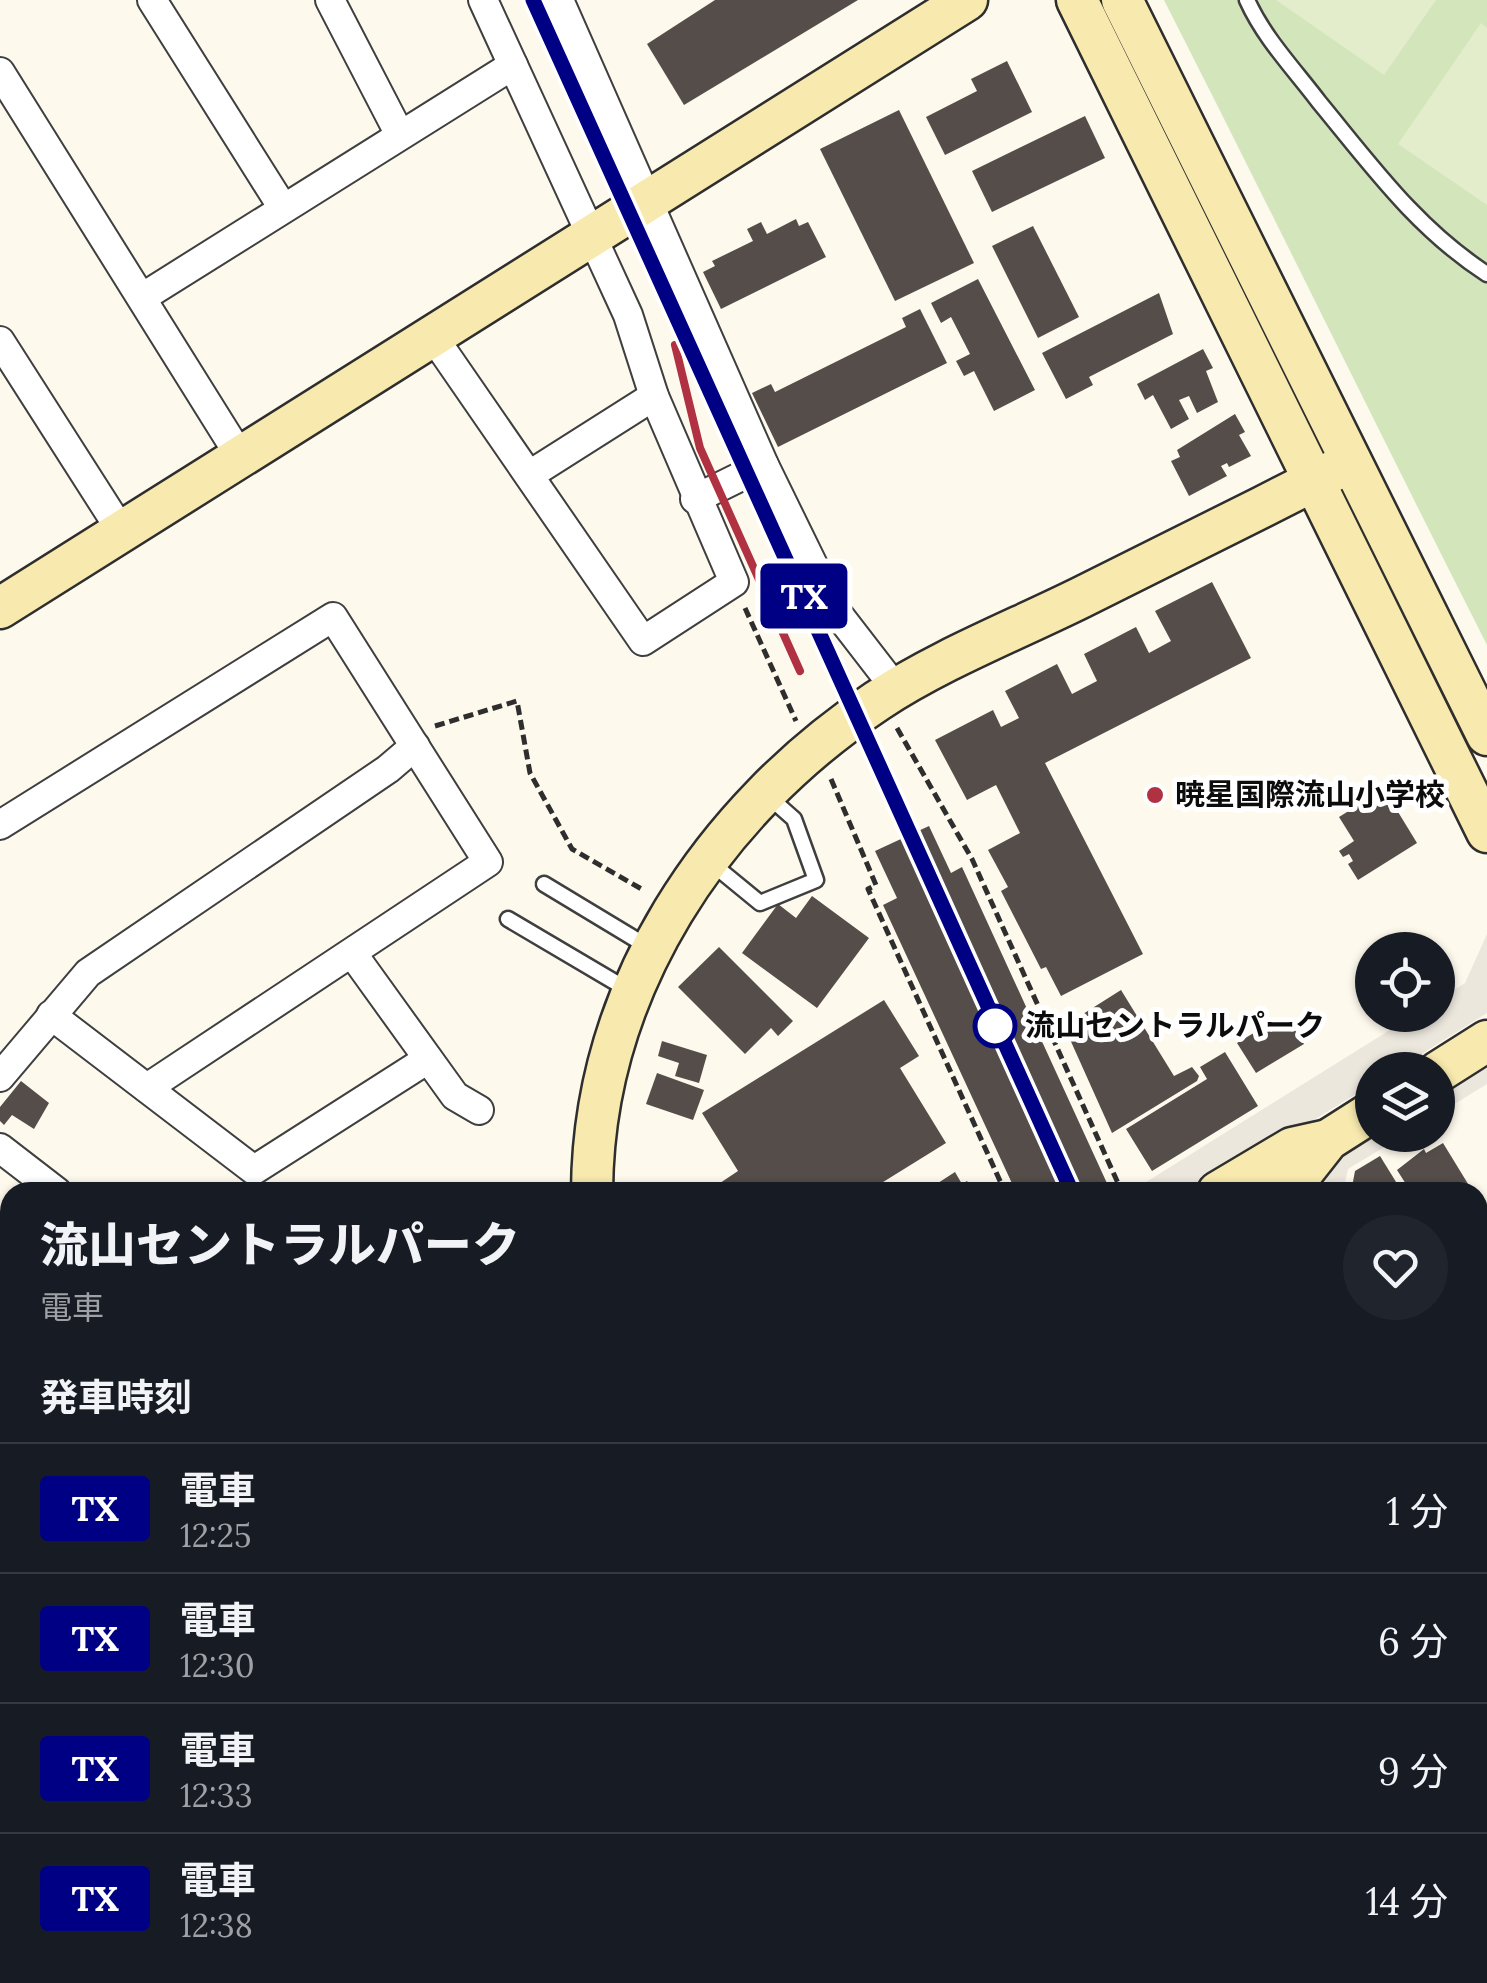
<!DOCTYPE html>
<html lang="ja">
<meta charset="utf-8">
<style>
:root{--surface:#171b24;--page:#20242c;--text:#f1f3f6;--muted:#9ea1a6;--line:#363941}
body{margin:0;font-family:Lora,"Noto Sans JP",serif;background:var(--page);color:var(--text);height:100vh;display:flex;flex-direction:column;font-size:38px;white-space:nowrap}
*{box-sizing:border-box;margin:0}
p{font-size:32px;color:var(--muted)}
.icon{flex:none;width:55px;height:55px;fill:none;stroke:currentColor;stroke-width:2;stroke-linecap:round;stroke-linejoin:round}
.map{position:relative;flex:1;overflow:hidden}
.sheet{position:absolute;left:0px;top:1182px;width:1488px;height:802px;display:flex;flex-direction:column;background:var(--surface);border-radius:30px 30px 0 0;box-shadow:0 2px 8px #0004}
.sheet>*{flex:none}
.badge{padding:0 20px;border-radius:8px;font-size:35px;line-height:65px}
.tools{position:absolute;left:1355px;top:932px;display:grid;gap:20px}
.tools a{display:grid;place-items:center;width:100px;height:100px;border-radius:50%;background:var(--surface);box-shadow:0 2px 8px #0004;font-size:50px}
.map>.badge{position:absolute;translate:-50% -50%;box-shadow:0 0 0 5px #fff}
h2{padding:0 40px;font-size:38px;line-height:90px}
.round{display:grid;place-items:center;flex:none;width:105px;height:105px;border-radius:52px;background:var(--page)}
.head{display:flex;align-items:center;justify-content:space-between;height:170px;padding:0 40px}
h1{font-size:48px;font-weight:800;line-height:75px}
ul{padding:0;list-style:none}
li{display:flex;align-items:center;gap:30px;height:130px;padding:0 40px;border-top:2px solid var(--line)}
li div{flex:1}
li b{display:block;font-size:38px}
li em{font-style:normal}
li .badge{min-width:110px;font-weight:700;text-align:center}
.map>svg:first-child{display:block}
.green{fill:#d3e5ba}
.pitch{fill:#e4edcb}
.plaza{fill:#ece7dd}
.building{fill:#544d4a}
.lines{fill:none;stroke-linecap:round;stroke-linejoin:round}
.lane-casing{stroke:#3f3f3f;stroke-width:19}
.street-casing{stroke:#3f3f3f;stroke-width:32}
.secondary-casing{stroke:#2e2e2e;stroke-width:45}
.path{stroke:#2e2e2e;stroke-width:5;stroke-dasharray:10 5;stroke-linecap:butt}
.lane{stroke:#fff;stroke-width:14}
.street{stroke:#fff;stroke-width:28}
.secondary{stroke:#f8eaae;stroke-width:40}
.rail{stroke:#b03141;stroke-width:8}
.line-casing{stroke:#fff;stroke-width:22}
.line{stroke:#000084;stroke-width:15}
.poi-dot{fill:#b03141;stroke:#fff;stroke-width:4}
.stop-dot{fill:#fff;stroke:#000084;stroke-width:5}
.labels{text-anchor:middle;stroke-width:10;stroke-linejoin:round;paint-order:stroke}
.poi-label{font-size:30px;font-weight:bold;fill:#0c0c0c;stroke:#fff;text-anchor:start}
.stop-label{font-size:30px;font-weight:bold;fill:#0c0c0c;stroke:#fff;text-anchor:start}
</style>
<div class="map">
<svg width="1487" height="1983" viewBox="0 0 1487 1983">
<rect width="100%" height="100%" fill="#fdf9ed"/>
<!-- green -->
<path class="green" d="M1164,0H1487V645C1378,430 1273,214 1164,0Z"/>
<!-- pitch -->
<g class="pitch">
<path d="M1276,0H1436L1384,75Z"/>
<path d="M1481,23L1487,28V205L1398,144Z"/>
</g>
<!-- plaza -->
<g class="plaza">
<path d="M1487,934V1013L1396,1070H1372V1084L1198,1192H1130L1414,1015H1438V1000L1465,983Z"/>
<path d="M1487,1061V1084L1438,1114V1092Z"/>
<path d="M1372,1135H1404L1348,1169L1343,1192H1307L1321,1168Z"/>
</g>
<!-- building -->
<g class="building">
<path d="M715,0H858L684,105L647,44Z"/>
<path d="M1007,61L1032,112L945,155L926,117L977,91L971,79Z"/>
<path d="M899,110L974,263L895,301L820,149Z"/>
<path d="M1085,116L1105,158L992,212L972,171Z"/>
<path d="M796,219L799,226L808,222L826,257L721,309L703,272L715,266L712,261L753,241L747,229L761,222L767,234Z"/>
<path d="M1033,226L1079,317L1038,338L992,246Z"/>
<path d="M978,279L1035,390L994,411L974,371L964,376L956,361L970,354L951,317L941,323L931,303Z"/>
<path d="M1159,293L1173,334L1089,377L1093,385L1066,399L1042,353Z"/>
<path d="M920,309L947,363L778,447L752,393L771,384L775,392L906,327L902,318Z"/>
<path d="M1203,349L1213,368L1206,371L1218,402L1197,413L1189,396L1179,400L1189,419L1171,429L1153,395L1145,400L1137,384Z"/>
<path d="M1235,414L1245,432L1239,435L1251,456L1229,467L1227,463L1221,466L1227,476L1189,496L1171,461L1180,457L1177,450Z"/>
<path d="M1212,582L1251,658L1045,763L1143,954L1061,996L1046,967L1041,969L1001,891L1008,887L988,850L1020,833L996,785L967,800L935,740L993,710L1001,727L1019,718L1005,691L1057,664L1072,694L1097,681L1084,654L1136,627L1149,653L1171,641L1155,611Z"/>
<path d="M1384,789L1417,843L1358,880L1348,864L1353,861L1349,854L1343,857L1339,851L1354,841L1339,817Z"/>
<path d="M929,826L951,873L962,867L1111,1192H1016L883,905L897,898L875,851Z"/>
<path d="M812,896L869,938L817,1008L742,953L778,904L796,918Z"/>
<path d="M719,947L793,1021L778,1036L771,1028L745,1054L678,987Z"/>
<path d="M1121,990L1174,1076L1192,1067L1199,1076L1197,1081L1112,1133L1064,1026Z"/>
<path d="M884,1000L919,1056L900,1068L946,1143L867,1192H722L717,1185L738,1171L702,1113Z"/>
<path d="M1289,1021L1304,1044L1256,1073L1237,1043L1267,1025L1271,1032Z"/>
<path d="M662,1041L707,1055L699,1083L675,1076L679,1063L658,1056Z"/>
<path d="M1225,1052L1258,1106L1152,1171L1126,1129L1207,1079L1200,1067Z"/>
<path d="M657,1073L704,1090L693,1120L646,1104Z"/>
<path d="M21,1081L49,1103L34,1129L12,1115L4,1125L0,1121V1107Z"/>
<path d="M1443,1143L1473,1192H1411L1397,1170L1424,1149L1426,1153Z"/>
<path d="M1380,1156L1401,1190L1351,1192L1355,1171Z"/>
<path d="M955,1172L962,1184L967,1181L975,1192H945L938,1183Z"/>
<path d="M1478,1199L1487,1215V1221L1478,1227Z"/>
<path d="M1487,1233V1288L1478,1294V1239Z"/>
<path d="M10,1403V1438L0,1443V1408Z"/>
<path d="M10,1464V1522L0,1527V1469Z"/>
<path d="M1487,1506V1658L1478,1642V1511Z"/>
<path d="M1478,1687L1487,1702V1972L1478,1957Z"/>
<path d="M201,1975H263L265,1977L257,1983H207Z"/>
<path d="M478,1975H543L549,1983H466Z"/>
<path d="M1143,1975H1348L1351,1983H1125Z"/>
</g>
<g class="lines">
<defs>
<g id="lane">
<path d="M1247,0C1264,38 1294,69 1319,102C1371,165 1417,229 1487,274"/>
<path d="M710,862L760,903L816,880L794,819L768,796"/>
<path d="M544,884L650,948"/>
<path d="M508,919L630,991"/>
<path d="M1478,1397L1487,1387"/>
<path d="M1478,1414L1487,1432"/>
<path d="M1478,1443L1487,1442"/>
<path d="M7,1849H10"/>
</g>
<g id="street">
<path d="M152,0L283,208"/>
<path d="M330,0L400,135"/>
<path d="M559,0L764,465L835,610L896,689"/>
<path d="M0,72L240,456"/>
<path d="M143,297L513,65"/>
<path d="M434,338L643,641L734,582L654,396L628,315L483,0"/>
<path d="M0,341L122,532"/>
<path d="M531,474L654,396"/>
<path d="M695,499L764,465"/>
<path d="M0,825L333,617L488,862L147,1088"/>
<path d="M352,953L455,1096L479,1110"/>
<path d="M51,1015L254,1170L428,1059"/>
<path d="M0,1077L88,973L388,769L415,746"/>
<path d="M0,1148L57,1192"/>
<path d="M0,1387L10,1382"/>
<path d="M0,1558L10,1553"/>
<path d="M0,1577L10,1597"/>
<path d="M702,1975L705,1983"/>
<path d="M329,1983L341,1975"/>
<path d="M596,1983L607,1975"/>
</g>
<g id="secondary">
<path d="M1077,0L1487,832"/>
<path d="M1122,0L1487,735"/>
<path d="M0,608L967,0"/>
<path d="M1438,1072L1487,1041"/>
<path d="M592,1192C593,989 712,811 877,701C939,660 1013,631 1080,598C1170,553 1261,508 1351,462"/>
<path d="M1218,1192L1292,1148L1328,1140"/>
<path d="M1287,1192L1328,1140L1372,1112"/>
<path d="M880,1975L884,1983"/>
<path d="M12,1983L24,1975"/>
</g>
</defs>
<!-- lane casing -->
<use href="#lane" class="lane-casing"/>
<!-- street casing -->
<use href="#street" class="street-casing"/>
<!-- secondary casing -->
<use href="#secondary" class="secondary-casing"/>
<!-- path -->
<g class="path">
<path d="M745,608L796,721"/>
<path d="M435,726L517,701L530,773L572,849L645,891"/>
<path d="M897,728L972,859L1122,1192"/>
<path d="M831,779L876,885L868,889L1005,1192"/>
<path d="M181,1975L185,1983"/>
</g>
<!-- lane -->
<use href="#lane" class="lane"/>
<!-- street -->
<use href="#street" class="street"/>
<!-- secondary -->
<use href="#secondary" class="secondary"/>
<!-- rail -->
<g class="rail">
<path d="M533,0L1072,1192"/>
<path d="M675,345L700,448L800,671"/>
<path d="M1393,1975L1396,1983"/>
</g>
</g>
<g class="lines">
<defs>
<path id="line" d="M533,0L1072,1192"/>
</defs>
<!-- line casing -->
<use href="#line" class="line-casing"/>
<!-- line -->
<use href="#line" class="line"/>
</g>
<!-- markers -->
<circle class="poi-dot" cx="1155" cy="795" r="10"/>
<circle class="stop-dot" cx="995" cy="1026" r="20"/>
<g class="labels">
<!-- poi labels -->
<g class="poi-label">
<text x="1175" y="805">暁星国際流山小学校</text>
</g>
<!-- stop labels -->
<g class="stop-label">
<text x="1025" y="1036">流山セントラルパーク</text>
</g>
</g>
</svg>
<div class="tools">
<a><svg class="icon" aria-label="locate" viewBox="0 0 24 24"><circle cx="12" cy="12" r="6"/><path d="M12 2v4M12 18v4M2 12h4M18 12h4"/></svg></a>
<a><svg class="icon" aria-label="layers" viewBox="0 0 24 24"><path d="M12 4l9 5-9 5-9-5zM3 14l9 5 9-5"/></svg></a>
</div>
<b class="badge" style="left:804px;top:596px;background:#000084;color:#fff">TX</b>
<section class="sheet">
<div class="head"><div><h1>流山セントラルパーク</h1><p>電車</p></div><a class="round"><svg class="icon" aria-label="heart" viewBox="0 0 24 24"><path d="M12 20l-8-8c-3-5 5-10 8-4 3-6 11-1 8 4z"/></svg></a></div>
<h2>発車時刻</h2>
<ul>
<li><span class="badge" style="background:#000084;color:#fff">TX</span><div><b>電車</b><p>12:25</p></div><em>1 分</em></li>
<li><span class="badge" style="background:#000084;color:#fff">TX</span><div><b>電車</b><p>12:30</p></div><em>6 分</em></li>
<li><span class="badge" style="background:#000084;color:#fff">TX</span><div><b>電車</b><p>12:33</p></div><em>9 分</em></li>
<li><span class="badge" style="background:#000084;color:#fff">TX</span><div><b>電車</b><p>12:38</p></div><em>14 分</em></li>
</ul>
</section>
</div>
